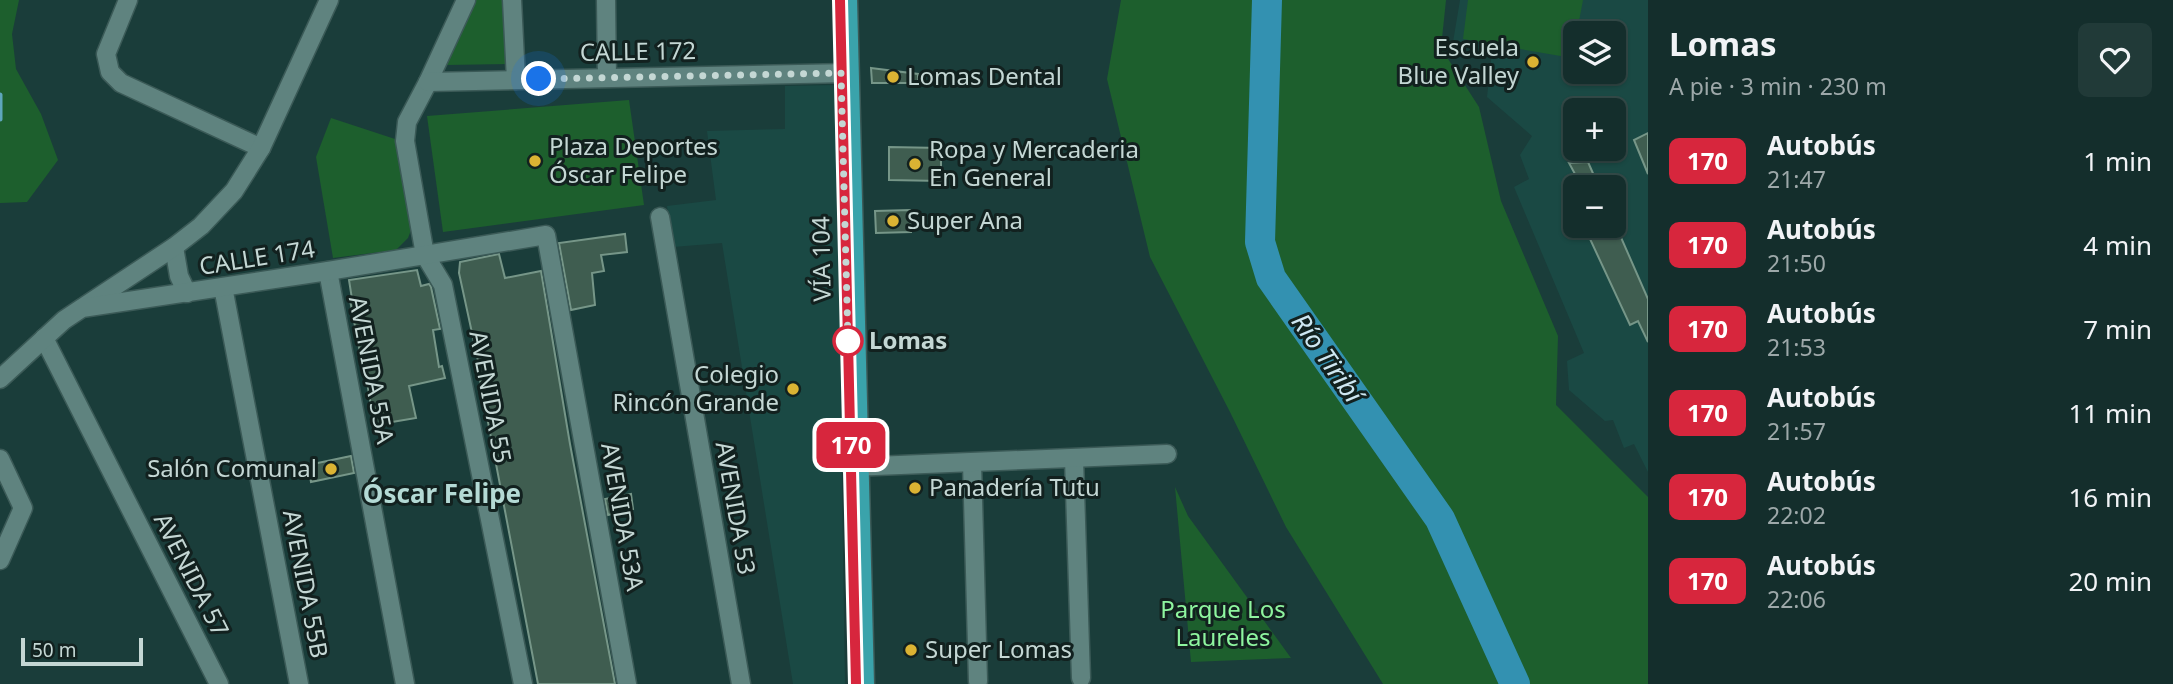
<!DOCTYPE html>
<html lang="es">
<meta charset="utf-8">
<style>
:root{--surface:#142e2c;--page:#213a38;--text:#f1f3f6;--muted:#9da8a9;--line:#334a48}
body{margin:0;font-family:"Noto Sans",sans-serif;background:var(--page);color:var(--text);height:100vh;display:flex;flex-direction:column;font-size:26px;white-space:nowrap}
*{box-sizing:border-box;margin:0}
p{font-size:23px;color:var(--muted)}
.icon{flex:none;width:38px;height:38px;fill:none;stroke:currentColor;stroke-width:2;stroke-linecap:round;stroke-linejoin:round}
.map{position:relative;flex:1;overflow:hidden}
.panel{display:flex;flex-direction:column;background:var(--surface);width:525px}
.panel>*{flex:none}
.badge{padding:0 14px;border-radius:10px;font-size:24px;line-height:46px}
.controls{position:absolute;left:1563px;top:21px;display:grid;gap:14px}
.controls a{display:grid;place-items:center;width:63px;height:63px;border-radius:10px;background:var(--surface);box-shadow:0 2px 5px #0004,0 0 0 2px var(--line);font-size:35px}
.scale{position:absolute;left:21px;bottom:18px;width:122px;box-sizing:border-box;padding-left:7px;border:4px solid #c4d7d4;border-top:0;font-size:19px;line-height:24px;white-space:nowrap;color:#c4d7d4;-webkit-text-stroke:5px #12211f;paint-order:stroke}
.you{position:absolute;width:35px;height:35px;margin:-18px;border:5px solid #fff;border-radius:50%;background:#1a73e8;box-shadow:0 0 0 10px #1a73e833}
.map>.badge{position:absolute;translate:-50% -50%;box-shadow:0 0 0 4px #fff}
.round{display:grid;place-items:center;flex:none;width:74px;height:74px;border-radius:10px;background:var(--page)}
.headline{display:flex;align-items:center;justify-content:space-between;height:119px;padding:0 21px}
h1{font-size:33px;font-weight:700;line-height:52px}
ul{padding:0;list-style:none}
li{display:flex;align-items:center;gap:21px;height:84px;padding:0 21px}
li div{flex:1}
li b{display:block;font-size:26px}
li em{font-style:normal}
li .badge{min-width:77px;font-weight:700;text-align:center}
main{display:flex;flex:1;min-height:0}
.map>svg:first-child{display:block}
.built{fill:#1a4944;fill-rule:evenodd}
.green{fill:#1d5f2d}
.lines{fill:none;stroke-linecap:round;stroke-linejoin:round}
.stream{stroke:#5ea6bc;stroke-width:5}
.river{stroke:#3391b1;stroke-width:30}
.building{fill:#3f5d50;stroke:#769688;stroke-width:2}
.minor-casing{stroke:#3b5a57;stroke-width:21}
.major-casing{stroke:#3b5a57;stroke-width:21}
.minor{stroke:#5f837f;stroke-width:18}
.major{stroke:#3aa3ab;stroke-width:18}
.line-casing{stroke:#fff;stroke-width:16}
.line{stroke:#d7263d;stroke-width:10}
.walk{stroke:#c4d7d4;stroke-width:7;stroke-dasharray:0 12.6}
.poi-dot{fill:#dbb333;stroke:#12211f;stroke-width:2.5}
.stop-dot{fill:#fff;stroke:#d7263d;stroke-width:3.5}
.labels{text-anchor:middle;stroke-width:6;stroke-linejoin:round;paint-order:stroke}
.poi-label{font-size:24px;fill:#c4d7d4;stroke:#12211f;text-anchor:start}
.street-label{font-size:24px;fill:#c4d7d4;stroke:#12211f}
.stop-label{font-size:24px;font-weight:bold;fill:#c4d7d4;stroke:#12211f;text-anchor:start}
.park-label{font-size:24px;fill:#8ef59f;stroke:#12211f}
.water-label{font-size:26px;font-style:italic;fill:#cee7f2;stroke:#12211f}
.neighbourhood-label{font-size:26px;font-weight:bold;fill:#b4dad5;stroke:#12211f}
</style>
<main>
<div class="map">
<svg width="1648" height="684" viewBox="0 0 1648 684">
<rect width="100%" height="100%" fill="#1a3d3a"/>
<!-- built -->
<g class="built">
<path d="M1460,0H1648V472L1634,444L1624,448L1613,420L1605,421L1569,390L1567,361L1584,353L1514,187L1529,179L1520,155L1532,136L1487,97L1492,52L1453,42ZM1575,33H1614V72H1575ZM1575,110H1614V149H1575ZM1575,187H1614V226H1575Z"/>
<path d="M836,85L845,684H793L722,243L673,247L667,206L716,200L707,131L785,129V86Z"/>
</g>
<!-- green -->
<g class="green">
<path d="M0,0H19L12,34L16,69L41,114L58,160L27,202L0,203Z"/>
<path d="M474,0H507L509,64L445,65Z"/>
<path d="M1121,0H1446L1441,48L1479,107L1501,201L1558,336L1556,405L1648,497V684H1383L1286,527L1230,412L1150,257L1107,79Z"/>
<path d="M1468,0H1583L1572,58L1463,39Z"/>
<path d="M629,100L644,205L443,232L427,116Z"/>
<path d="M331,118L395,139L411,230L408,238L396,250L333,258L316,157Z"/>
<path d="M1175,487L1188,516L1291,658L1191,662Z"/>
</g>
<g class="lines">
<!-- stream -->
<path class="stream" d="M0,95V119"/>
<!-- river -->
<path class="river" d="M1267,0L1260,242L1271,278L1440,519L1515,684"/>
</g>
<!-- building -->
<g class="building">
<path d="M871,68L918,74V83H872Z"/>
<path d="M1648,133V174L1634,140Z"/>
<path d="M889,147L941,148V181L889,180Z"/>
<path d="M1588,162L1599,187H1582L1569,163Z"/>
<path d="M910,210L911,232L876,233L875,211Z"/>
<path d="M1584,226H1616L1648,299V342L1638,321L1630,325Z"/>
<path d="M625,234L627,252L601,255L604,271L592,273L595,305L571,310L559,243Z"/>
<path d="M499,254L505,278L541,271L570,444L615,684H538L480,380L482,379L459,273L460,262Z"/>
<path d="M417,270L421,286L429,284L431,287L440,329L433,330L439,367L442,366L445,378L409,386L416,418L374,425L364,363H362L350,300L352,299L349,280Z"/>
<path d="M351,456L354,473L311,482L308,465Z"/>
<path d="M631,494L633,509L608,515L605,499Z"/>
</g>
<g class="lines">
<defs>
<g id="minor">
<path d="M128,0L106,54L110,72L121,83L261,148"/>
<path d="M466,0L428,82L407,122L405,141L425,255L443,285L523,684"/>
<path d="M512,0L516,80"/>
<path d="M606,0L607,77"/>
<path d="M428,82L849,73"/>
<path d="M660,217L741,684"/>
<path d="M174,247L179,276L187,293"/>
<path d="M328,271L405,684"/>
<path d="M223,287L299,684"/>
<path d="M85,306L174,247L201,226L234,191L261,148L329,0"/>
<path d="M44,338L219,684"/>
<path d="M0,379L64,320L82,308L328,271L546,235L627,684"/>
<path d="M0,459L23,508L0,560"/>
<path d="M1074,459L1081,678"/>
<path d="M972,463L978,681"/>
<path d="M851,467L1167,454"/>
</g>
<path id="major" d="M848,0L865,684"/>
</defs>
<!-- minor casing -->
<use href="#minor" class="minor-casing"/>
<!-- major casing -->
<use href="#major" class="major-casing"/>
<!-- minor -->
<use href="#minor" class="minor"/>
<!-- major -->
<use href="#major" class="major"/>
</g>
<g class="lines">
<defs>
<path id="line" d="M840,0L856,684"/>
</defs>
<!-- line casing -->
<use href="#line" class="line-casing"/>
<!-- line -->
<use href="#line" class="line"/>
<!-- walk -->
<path class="walk" d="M539,79L841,73L848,341"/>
</g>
<!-- markers -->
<g class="poi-dot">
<circle cx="1533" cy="62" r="7"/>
<circle cx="893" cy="77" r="7"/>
<circle cx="535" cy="161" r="7"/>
<circle cx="915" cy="164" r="7"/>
<circle cx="893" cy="221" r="7"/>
<circle cx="793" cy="389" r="7"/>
<circle cx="331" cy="469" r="7"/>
<circle cx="915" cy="488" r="7"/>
<circle cx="911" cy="650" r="7"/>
</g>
<circle class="stop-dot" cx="848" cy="341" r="14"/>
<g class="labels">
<!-- poi labels -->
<g class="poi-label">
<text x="1519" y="56" text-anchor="end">Escuela<tspan x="1519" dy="28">Blue Valley</tspan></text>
<text x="907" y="85">Lomas Dental</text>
<text x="549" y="155">Plaza Deportes<tspan x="549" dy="28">Óscar Felipe</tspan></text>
<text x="929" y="158">Ropa y Mercaderia<tspan x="929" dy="28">En General</tspan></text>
<text x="907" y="229">Super Ana</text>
<text x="779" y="383" text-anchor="end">Colegio<tspan x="779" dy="28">Rincón Grande</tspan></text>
<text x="317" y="477" text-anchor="end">Salón Comunal</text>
<text x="929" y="496">Panadería Tutu</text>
<text x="925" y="658">Super Lomas</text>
</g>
<!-- street labels -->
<g class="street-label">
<text transform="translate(638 52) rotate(-1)" y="8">CALLE 172</text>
<text transform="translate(257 258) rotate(-9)" y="8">CALLE 174</text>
<text transform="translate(822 259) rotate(-91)" y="8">VÍA 104</text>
<text transform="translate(371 370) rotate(79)" y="8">AVENIDA 55A</text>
<text transform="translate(490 397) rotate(79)" y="8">AVENIDA 55</text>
<text transform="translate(735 508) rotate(80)" y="8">AVENIDA 53</text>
<text transform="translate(622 517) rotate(80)" y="8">AVENIDA 53A</text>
<text transform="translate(191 575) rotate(63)" y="8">AVENIDA 57</text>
<text transform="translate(305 584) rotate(79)" y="8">AVENIDA 55B</text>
</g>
<!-- stop labels -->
<g class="stop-label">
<text x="869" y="349">Lomas</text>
</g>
<!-- park labels -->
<g class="park-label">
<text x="1223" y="618">Parque Los<tspan x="1223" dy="28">Laureles</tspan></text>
</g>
<!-- water labels -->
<g class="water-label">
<text transform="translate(1327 358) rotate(55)" y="9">Río Tiribí</text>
</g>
<!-- neighbourhood labels -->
<g class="neighbourhood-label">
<text x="442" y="503">Óscar Felipe</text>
</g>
</g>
</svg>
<div class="controls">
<a><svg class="icon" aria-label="layers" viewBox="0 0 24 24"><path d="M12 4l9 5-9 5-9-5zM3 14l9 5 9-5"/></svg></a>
<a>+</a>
<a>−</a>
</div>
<div class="scale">50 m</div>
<div class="you" style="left:539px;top:79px"></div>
<b class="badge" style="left:851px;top:445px;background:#d7263d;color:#fff">170</b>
</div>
<section class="panel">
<div class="headline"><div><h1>Lomas</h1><p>A pie · 3 min · 230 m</p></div><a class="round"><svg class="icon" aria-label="heart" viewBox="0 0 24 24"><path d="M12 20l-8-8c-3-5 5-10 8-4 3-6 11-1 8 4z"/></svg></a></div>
<ul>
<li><span class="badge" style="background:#d7263d;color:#fff">170</span><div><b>Autobús</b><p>21:47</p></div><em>1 min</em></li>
<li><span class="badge" style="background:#d7263d;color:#fff">170</span><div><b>Autobús</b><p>21:50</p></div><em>4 min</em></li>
<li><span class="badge" style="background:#d7263d;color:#fff">170</span><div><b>Autobús</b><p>21:53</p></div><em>7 min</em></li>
<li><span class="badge" style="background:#d7263d;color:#fff">170</span><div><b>Autobús</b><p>21:57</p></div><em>11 min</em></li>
<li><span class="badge" style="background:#d7263d;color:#fff">170</span><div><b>Autobús</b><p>22:02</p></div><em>16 min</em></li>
<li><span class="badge" style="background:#d7263d;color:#fff">170</span><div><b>Autobús</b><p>22:06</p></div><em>20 min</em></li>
</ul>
</section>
</main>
